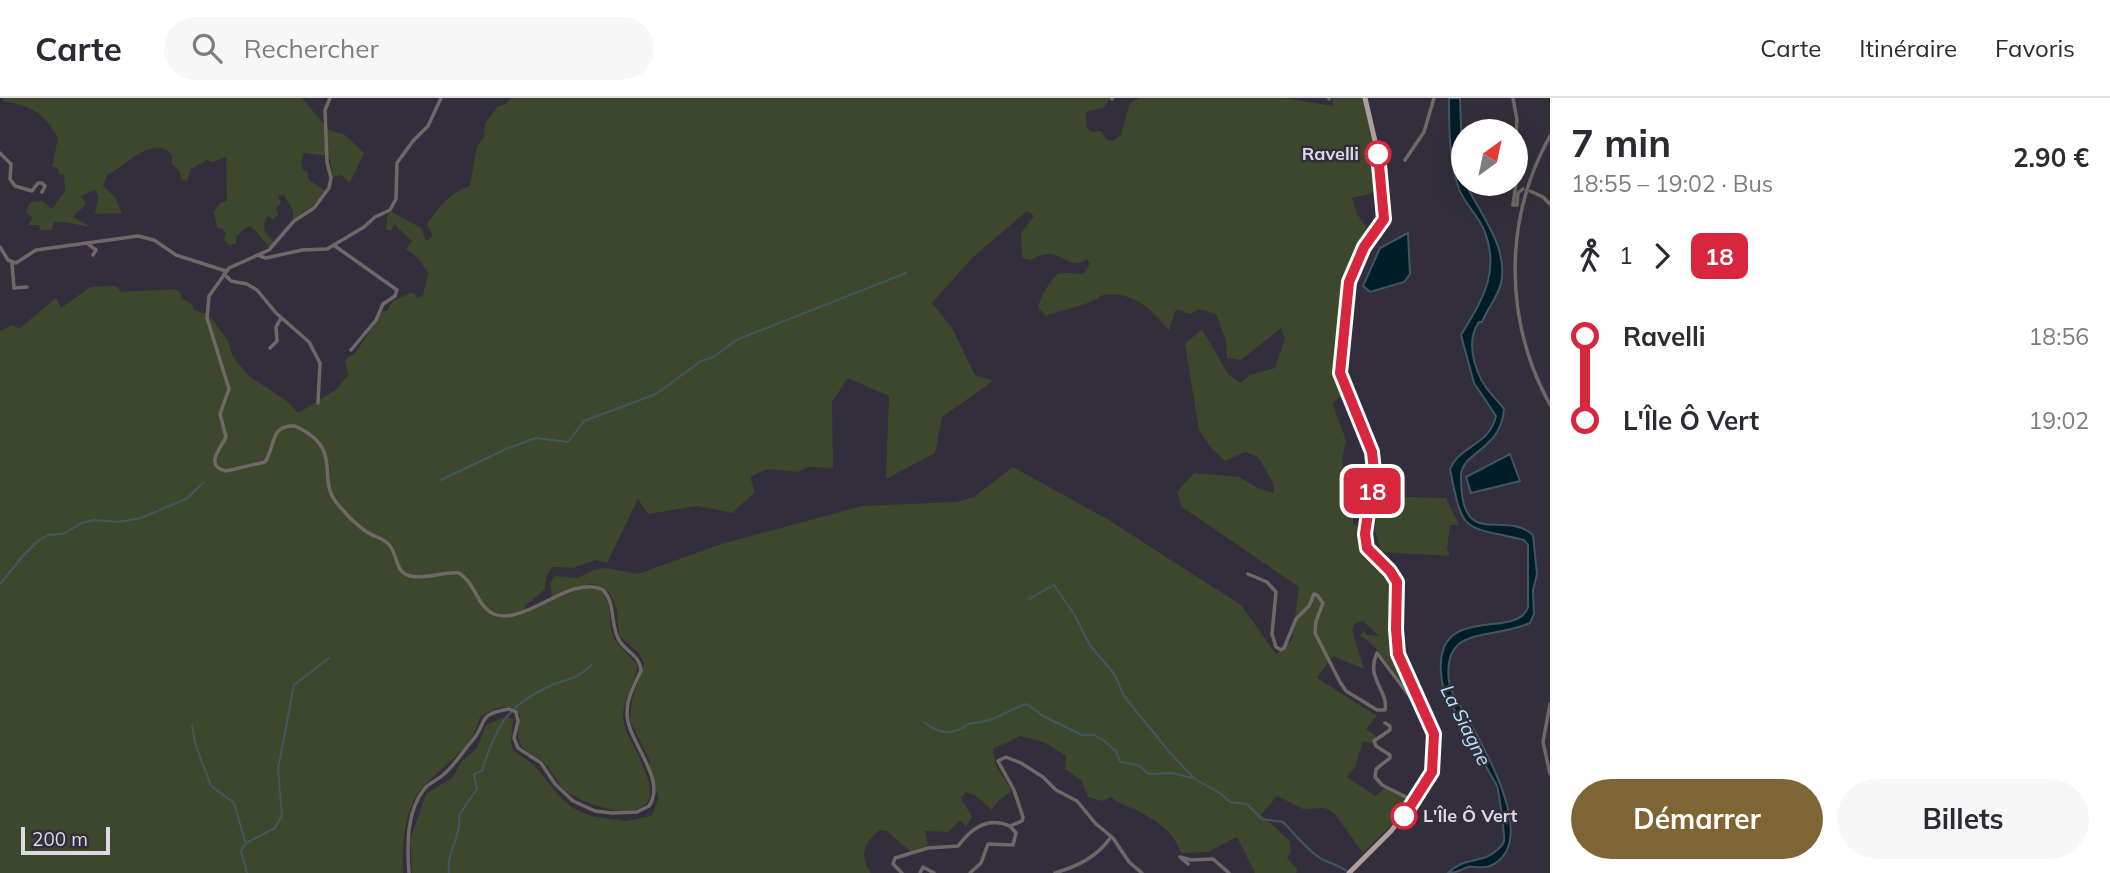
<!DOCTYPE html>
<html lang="fr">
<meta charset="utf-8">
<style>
:root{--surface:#fff;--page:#f7f7f7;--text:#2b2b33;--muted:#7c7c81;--line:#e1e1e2;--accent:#7f6534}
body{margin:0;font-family:Mulish,sans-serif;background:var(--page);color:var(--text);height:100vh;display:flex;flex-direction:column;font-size:26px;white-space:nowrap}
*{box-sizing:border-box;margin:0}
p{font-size:23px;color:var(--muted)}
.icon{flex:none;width:38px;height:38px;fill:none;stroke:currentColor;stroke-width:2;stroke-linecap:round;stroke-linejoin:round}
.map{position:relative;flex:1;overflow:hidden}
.panel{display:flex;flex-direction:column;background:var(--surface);width:560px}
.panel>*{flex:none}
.badge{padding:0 14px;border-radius:10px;font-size:24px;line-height:46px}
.needle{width:46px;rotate:33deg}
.fabs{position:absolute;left:1451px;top:21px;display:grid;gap:14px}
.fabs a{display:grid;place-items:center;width:77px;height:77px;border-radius:50%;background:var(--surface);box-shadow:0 7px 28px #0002;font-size:35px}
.scale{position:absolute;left:21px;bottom:18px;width:89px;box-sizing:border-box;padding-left:7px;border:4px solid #dddae3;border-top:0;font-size:19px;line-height:24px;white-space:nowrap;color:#dddae3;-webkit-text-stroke:5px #322e3b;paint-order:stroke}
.map>.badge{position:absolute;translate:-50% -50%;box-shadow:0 0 0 4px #fff}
.legs{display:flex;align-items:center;gap:10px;height:77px;padding:0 21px;font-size:23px}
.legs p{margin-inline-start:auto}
.head{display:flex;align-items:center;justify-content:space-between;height:119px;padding:0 21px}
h1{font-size:38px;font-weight:700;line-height:52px}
.button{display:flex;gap:14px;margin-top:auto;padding:14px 21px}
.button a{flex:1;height:80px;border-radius:42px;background:var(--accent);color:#fff;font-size:28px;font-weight:700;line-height:80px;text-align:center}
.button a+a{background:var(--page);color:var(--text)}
ul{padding:0 21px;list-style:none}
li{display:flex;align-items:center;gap:24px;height:84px;font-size:26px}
li i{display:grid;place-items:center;width:10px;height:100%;margin:0 9px;background:currentColor}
li i::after{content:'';width:18px;height:18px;margin:-9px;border:5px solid;border-radius:50%;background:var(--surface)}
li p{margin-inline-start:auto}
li:first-child i{background:linear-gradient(#0000 50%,currentColor 0)}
li:last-child i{background:linear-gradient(currentColor 50%,#0000 0)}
header{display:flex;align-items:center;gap:42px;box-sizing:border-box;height:98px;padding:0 35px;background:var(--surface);border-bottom:2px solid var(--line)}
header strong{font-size:33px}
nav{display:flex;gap:38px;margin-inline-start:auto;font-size:24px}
.search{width:490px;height:63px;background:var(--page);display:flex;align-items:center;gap:18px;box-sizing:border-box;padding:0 24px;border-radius:38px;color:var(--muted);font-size:26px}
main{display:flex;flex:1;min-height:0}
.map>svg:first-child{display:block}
.green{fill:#3d472b}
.water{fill:#001e29;stroke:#425661;stroke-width:2}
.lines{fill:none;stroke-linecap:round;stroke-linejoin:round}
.stream{stroke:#425661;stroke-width:2}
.minor{stroke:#706867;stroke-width:3.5}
.major{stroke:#af9e9c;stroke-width:5}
.line-1-casing{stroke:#fff;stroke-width:16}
.line-1{stroke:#d7263d;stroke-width:10}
.stop-1-dot{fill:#fff;stroke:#d7263d;stroke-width:3.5}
.labels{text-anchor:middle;stroke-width:5;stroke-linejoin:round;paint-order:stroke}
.stop-label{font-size:18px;font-weight:bold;fill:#dddae3;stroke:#322e3b;text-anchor:end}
.water-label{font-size:19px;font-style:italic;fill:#b2e7fc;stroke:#322e3b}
</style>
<header>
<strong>Carte</strong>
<div class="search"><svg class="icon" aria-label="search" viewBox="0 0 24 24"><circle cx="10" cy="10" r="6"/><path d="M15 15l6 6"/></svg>Rechercher</div>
<nav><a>Carte</a><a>Itinéraire</a><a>Favoris</a></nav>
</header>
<main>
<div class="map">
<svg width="1550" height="775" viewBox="0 0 1550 775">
<rect width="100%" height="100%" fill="#322e3b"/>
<!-- green -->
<g class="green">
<path d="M3,0H302L329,32L345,37L364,55L350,85L341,77L333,79L329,58L304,55L301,64L303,73H307L309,82L325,92L313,108L293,121V113L284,97L278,98L281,105L276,110L278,117L272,121L268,118L264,125L265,134L274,144L270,150L251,128L244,131L236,139V146L228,147L223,140L226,136L223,131L217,130L214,114L220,105L227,103L226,59L213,64L207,62L191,71L187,83L182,82L179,72L172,67V57C154,35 123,70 107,77L103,88L115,99L122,115L95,116L98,98L95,92L81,98L86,106L73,119L91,129C80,128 66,123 54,124L52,132H40L39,127H28L33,120L26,115L30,104L42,103L52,111L65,93L64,77L59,76L58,70L52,69L58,40C43,14 32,8 3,3Z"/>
<path d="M510,0H1110L1103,10L1086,14V28L1091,34L1101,33L1106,41L1113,43L1121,37L1130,5L1139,0H1283L1333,8L1332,0H1363L1376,62L1377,94L1352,100L1357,116L1370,134L1345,185L1337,276L1345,296L1332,305L1346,342L1342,361L1345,384L1353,409V426L1363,431C1363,473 1389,461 1395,485C1398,496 1393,512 1393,523C1393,549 1400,570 1410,593C1396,579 1376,544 1360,538L1363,533L1367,537L1379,538L1363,523L1355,525L1352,532L1364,571L1333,558L1317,580L1377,618L1366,631L1377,639L1370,645L1363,643L1355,669L1347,679L1375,698L1386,689L1410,702L1396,722L1363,755L1334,715L1325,710L1303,711L1277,698L1261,717L1290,743L1291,753L1287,760L1298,772L1296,775H1255L1237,739L1208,754L1181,755C1174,734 1156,722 1136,712C1126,707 1120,707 1111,699L1102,703L1088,699L1081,682L1065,671L1066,658L1044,644L1020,638L993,651L996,668L1012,693L997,704L992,712L976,698L966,694L961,700L972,719L966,729L960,722L948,734L925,733L928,747L911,754L887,733L880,732C865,742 858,759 871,775H412L410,742L426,696L453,679L462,663L477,650L486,627L505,619L513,621L511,643L513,652L534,667L561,700L573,710L590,718L626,723L651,718L659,700L650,676V663L630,623L632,602L644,566L639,555L619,538L617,512L610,495L592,485L552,499L550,485L555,478L577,480L596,471L607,470L638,476L721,446L862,408L956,404L974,399L1013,369L1107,421L1241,507L1276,556L1292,542L1299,489L1182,409L1177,394L1194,375L1239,379L1258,390L1274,395L1273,385L1258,359L1245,354L1225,363L1211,350L1199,332L1185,246L1202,231L1228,276L1241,285L1250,277L1275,270L1285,241L1281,230L1241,262L1227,260L1226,243L1216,216L1199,211L1190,216L1176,211L1169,233C1151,210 1131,191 1100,198C1091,207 1060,212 1046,218L1038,209C1040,201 1052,177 1060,175C1067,174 1077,176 1084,176L1090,165L1087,161C1065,176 1063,144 1031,162L1022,160L1021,135L1034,118L1027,113L972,160L932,205L952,230L975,277L993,283L942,319L935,355L886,381L889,298L848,280L832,304L833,370L808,369L797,374L767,371L750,379L755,394L732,415L698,408L648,416L638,401L607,465L595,462L573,470L552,469L546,479L545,491L525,508V513L582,490H598C614,504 607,520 613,537C616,548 631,557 637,567C637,589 617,606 625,629C630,645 658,686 648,703C635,725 580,705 565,692C556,684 552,671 542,663C536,657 526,655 521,647C515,638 520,627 520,616C509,602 493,612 480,619C473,651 443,667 422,690C405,709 401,751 403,775H0V233L13,227L19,231L56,200L61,210L90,189L116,188L122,194L175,191L180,194L182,201L192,206L194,212L209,217L227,241L233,259L249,278L288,304L298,315L337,291L348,277L345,263L349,258L354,257L383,213H387L393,203L412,194L418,200L423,197L428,175L419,161L406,151L412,143L394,126L391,133L386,131L388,115L392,114L421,130L426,143L433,138L427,126C439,109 450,94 470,88L477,48L484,39L485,26L497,9L507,5Z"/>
<path d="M1378,398L1446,400L1459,427H1450L1447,451L1450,458L1381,454L1375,433Z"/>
</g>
<!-- water -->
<g class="water">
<path d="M1449,0H1460L1463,86H1466C1479,115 1509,149 1501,185C1498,199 1487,211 1482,224H1479C1464,245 1476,280 1493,298C1497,303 1501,306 1504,311C1501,352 1462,354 1461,377C1460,455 1503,410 1533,437L1537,476L1533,492L1534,516L1530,525C1490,543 1438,525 1450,590C1468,623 1548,743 1490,768C1482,771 1475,768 1468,769C1460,772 1458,775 1448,775C1459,764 1469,764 1483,760C1489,759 1503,749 1504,743C1505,739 1499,694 1497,688L1444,593C1422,498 1517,545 1528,509V447L1524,442C1463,427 1463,438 1450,371C1460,347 1489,348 1496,318L1474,285L1461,237C1482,202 1501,174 1484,132C1478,117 1465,106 1459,91C1449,64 1449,28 1449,0Z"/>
<path d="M1408,135L1410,176L1404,184L1370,194L1363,188L1380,150Z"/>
<path d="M1510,356L1520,383L1471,395L1466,379Z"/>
</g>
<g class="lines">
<!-- stream -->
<g class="stream">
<path d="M441,382L506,351L536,340L568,344L584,323L656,296L701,263L714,259L736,242L906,175"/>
<path d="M0,486L22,459L39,442L48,437L63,436L82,425L94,422L118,424L141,420L186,401L203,385"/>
<path d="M1029,501L1054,487L1074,516L1089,546L1115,577L1124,598L1171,656L1195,681L1220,695L1230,704L1247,706L1262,721L1283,724C1292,733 1314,760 1326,763C1334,766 1339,768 1347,773"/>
<path d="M924,624C940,637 953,637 969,626C974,624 980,625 985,623C1000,620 1011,610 1027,606L1043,618L1082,637H1094L1103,642L1116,653L1120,664L1138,667L1149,676L1172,675L1192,680"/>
<path d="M192,627L195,645L211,688L234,705L245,743"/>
<path d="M247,775L241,753L246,745L275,730L282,717L278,671L294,587L329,560"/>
<path d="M449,775C446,754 462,738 459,717L477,691L474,676L482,673C496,627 508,607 552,587C569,580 578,581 591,567"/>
</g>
<!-- minor -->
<g class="minor">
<path d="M330,0L325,12L327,64L331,80L329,90L314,110L294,123L269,152L229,170L209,198L207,220L229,291L220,316L226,339C220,351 204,368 226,373L265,364C276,348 269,327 295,328C345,351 316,378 336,404C344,414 356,427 367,434C374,439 385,440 390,448C398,458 395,474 410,478C427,482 443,473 459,475C475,484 477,509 494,516C524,529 571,475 603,492C616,506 610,524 618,540C624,554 639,555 641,572C636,585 627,599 627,614C626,643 668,680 649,708L637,714L612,715L595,713L573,703L555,686L541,665L518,650L514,640L518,623L516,614L509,611C474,617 489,625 471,644C462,655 453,669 443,677C437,682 430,685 425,690C406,713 407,748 409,775"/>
<path d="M1329,0V1"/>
<path d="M1513,0L1517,22L1516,36"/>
<path d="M1112,1V0"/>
<path d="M1550,38C1503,122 1504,223 1550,307"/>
<path d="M0,55L11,66L10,81L15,88L32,93L38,85H42L45,88L42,94"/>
<path d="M1405,62L1424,34L1434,0"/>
<path d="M1530,93L1543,99L1550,106"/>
<path d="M1513,107L1519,62L1516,58"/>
<path d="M1513,107H1517L1518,95L1523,91"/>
<path d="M87,145L96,152L93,157"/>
<path d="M335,148L397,192L395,198L383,206L376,222L351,252"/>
<path d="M0,149L8,162L16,165L36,152L138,138L154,142L176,157L226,173"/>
<path d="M260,158L266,160L302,152L327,151L364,129L375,119L390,112L396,101L397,65L413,43L428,28L441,0"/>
<path d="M12,165L14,190L27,189"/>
<path d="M224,176L231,183L247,186L257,192L276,215L309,244L320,265L318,305"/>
<path d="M270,250L277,243L276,229L281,220"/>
<path d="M1248,476L1267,484L1276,494L1272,536L1276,549L1281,552L1284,550L1296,521L1309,508L1314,496L1317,497L1323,505L1316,523L1315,535L1340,584L1346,593L1377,612H1385C1389,593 1365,580 1377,555L1417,608L1423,610"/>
<path d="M1550,606L1543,644L1550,676"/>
<path d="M1385,625L1390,628V632L1374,643L1376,648L1390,657V660L1376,671L1375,679L1382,687L1414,703"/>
<path d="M1010,728L1022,723L1023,719L1014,692L998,663L1006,659L1021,665L1043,679L1056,692L1077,703L1096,726L1113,740L1129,764L1142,775"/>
<path d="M1188,766L1180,759L1191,762L1213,761L1229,775"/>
<path d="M902,775L893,766L895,760L928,750L958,748C971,731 987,718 1010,728"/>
<path d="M920,775L923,769L934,775"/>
<path d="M970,775L981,765L988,746L1013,747L1016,735L1010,728"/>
<path d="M1055,775C1078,768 1097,759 1111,739"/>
</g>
<!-- major -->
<path class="major" d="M1349,775L1391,733L1414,703L1432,674L1435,646L1431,625L1398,556L1396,531L1397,484L1390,473L1367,450L1365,436L1374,373L1372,354L1340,275L1349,184L1364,149L1384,121L1385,111L1379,86L1378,56L1365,0"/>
</g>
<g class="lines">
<defs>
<path id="line-1" d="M1378,56L1384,121L1364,149L1349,184L1340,275L1372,354L1374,373L1365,436L1367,450L1390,473L1397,484L1396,531L1398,556L1434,636L1432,674L1404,718"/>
</defs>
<!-- line-1 casing -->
<use href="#line-1" class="line-1-casing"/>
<!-- line-1 -->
<use href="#line-1" class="line-1"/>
</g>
<!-- markers -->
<g class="stop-1-dot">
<circle cx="1378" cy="56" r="12"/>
<circle cx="1404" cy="718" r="12"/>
</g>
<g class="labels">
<!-- stop labels -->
<g class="stop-label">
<text x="1359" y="62">Ravelli</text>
<text x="1423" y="724" text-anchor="start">L'Île Ô Vert</text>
</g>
<!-- water labels -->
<g class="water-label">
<text transform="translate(1466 627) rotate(63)" y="7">La Siagne</text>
</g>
</g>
</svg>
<div class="fabs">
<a><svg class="needle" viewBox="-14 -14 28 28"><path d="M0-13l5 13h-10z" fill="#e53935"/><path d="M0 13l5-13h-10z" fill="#7c7c81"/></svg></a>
</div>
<div class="scale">200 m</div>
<b class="badge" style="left:1372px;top:393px;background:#d7263d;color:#fff">18</b>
</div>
<section class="panel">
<div class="head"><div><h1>7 min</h1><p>18:55 – 19:02 · Bus</p></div><b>2.90 €</b></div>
<div class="legs"><svg class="icon" aria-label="walk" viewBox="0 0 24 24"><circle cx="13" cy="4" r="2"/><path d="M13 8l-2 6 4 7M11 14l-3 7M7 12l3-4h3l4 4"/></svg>1<svg class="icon" aria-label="forward" viewBox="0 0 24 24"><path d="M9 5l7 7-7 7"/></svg><b class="badge" style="background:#d7263d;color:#fff">18</b></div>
<ul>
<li><i style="color:#d7263d"></i><b>Ravelli</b><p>18:56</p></li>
<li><i style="color:#d7263d"></i><b>L'Île Ô Vert</b><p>19:02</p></li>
</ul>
<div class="button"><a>Démarrer</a><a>Billets</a></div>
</section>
</main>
